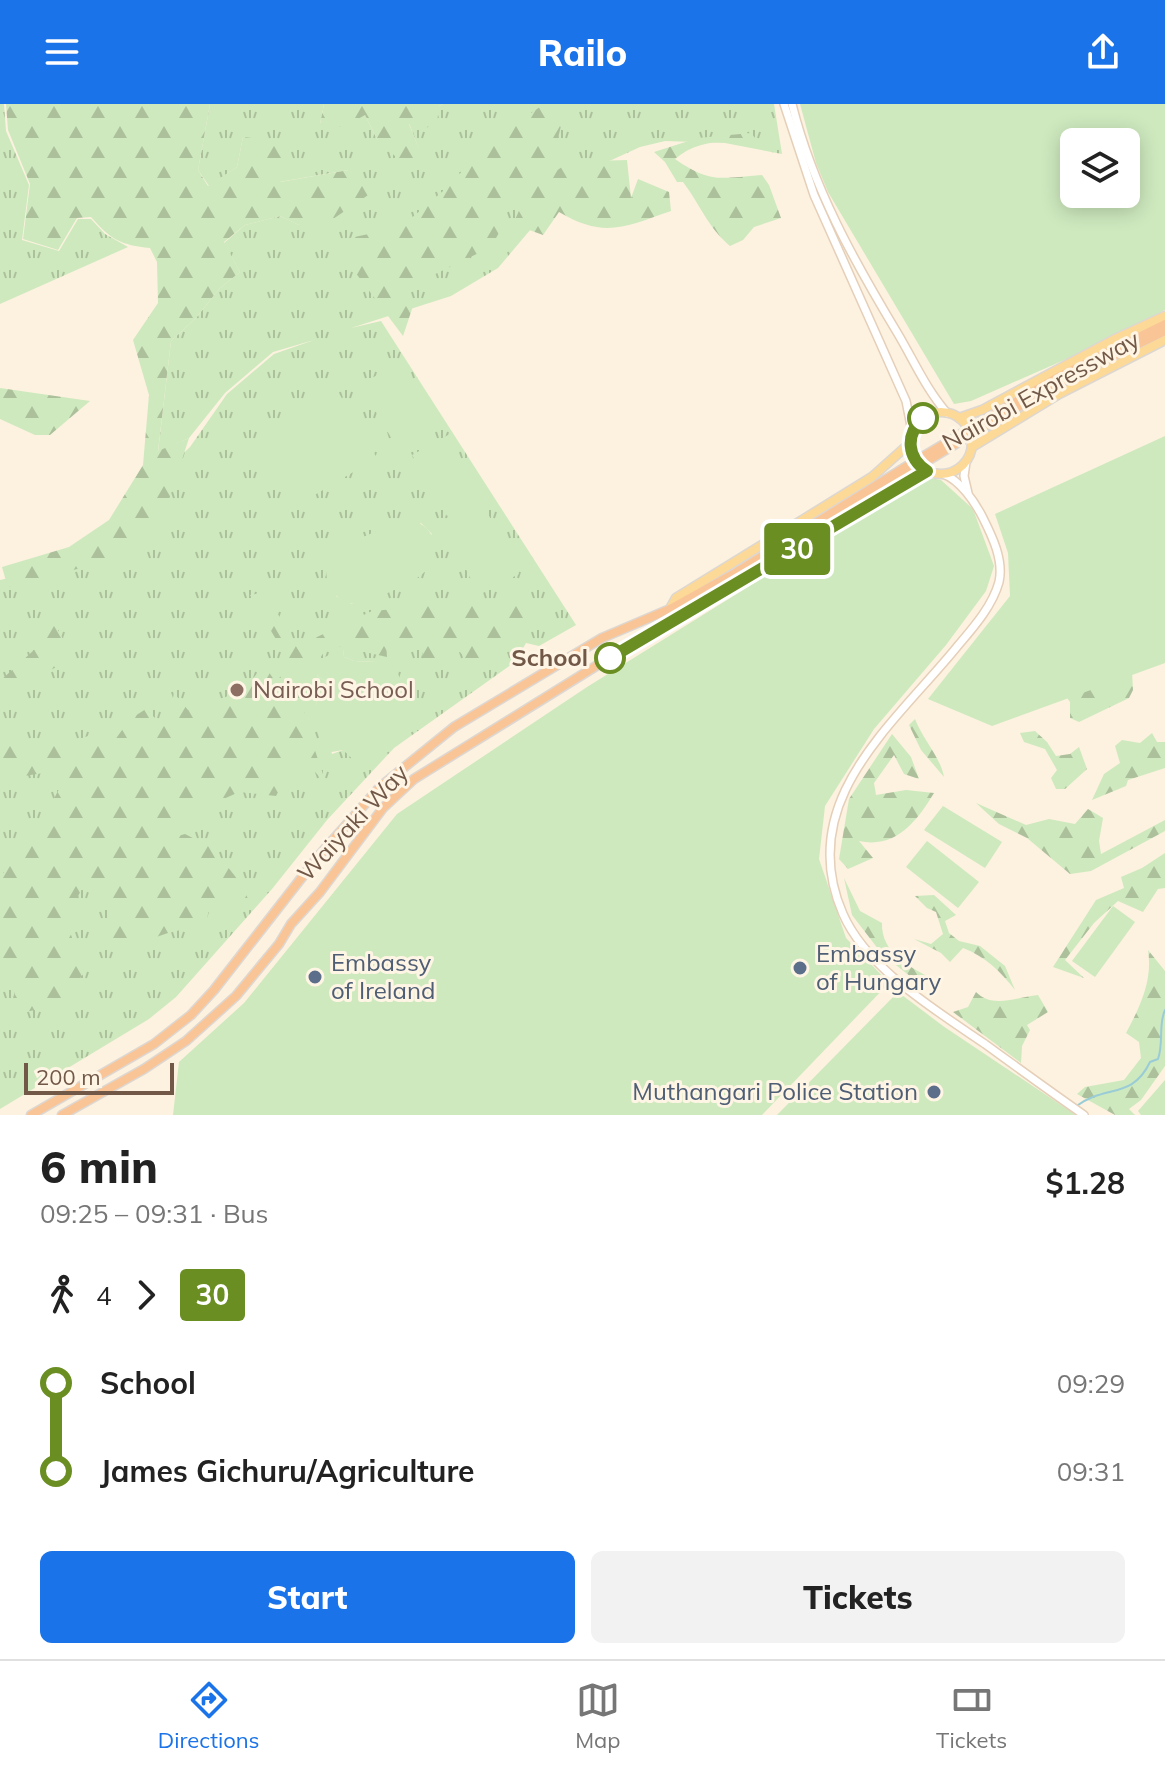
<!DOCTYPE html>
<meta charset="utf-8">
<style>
:root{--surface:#fff;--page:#f2f2f2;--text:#222;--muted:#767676;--line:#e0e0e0;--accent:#1a73e8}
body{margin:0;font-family:Mulish,sans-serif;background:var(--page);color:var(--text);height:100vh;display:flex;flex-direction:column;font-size:30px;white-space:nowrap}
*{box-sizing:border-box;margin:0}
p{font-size:26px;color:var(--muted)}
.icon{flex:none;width:44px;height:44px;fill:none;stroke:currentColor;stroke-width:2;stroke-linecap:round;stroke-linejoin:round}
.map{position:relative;height:1011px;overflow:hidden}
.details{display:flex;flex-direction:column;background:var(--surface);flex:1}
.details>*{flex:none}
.badge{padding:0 16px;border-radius:6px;font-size:28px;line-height:52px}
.fabs{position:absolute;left:1060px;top:24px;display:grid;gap:16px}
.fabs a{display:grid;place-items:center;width:80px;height:80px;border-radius:12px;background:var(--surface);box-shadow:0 4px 20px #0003;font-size:40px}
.scale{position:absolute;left:24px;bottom:20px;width:150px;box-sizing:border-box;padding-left:8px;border:4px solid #725847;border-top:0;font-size:22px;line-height:28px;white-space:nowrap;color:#725847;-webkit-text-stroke:6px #fff5e5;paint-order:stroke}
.map>.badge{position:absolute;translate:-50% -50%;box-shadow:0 0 0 4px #fff}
.legs{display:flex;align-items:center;gap:12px;height:88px;padding:0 40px;font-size:26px}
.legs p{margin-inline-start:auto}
.head{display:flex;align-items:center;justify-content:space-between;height:136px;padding:0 40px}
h1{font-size:44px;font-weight:800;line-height:60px}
.button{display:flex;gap:16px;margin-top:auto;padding:16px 40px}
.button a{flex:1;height:92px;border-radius:12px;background:var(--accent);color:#fff;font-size:32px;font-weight:800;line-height:92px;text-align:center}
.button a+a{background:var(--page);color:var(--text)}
ul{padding:0 40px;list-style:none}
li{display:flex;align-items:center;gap:28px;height:88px;font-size:30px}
li i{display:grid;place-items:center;width:12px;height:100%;margin:0 10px;background:currentColor}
li i::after{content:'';width:20px;height:20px;margin:-10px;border:6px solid;border-radius:50%;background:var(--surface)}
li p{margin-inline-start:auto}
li:first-child i{background:linear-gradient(#0000 50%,currentColor 0)}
li:last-child i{background:linear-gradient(currentColor 50%,#0000 0)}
header{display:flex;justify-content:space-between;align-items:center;height:104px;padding:0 40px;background:var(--accent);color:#fff;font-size:36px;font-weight:800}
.dock{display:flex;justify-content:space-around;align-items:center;height:112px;border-top:2px solid var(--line);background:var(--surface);font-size:22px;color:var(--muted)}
.dock a{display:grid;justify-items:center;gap:4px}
.dock .active{color:var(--accent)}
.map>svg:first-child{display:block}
.grass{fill:url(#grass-tufts);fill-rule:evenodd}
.forest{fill:url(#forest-firs)}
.garden{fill:#cee9be;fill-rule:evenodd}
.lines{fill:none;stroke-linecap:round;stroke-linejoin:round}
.stream{stroke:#9accd7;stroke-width:2}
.secondary-casing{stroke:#e5cfb9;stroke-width:10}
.primary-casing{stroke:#ddd7d3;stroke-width:11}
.trunk-casing{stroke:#ddd7d3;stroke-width:11}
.secondary{stroke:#fff;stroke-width:7}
.primary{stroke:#fcd996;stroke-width:8}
.trunk{stroke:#fac596;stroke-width:8}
.trunk-bridge-casing{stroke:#ddd7d3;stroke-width:11;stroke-linecap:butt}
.trunk-bridge{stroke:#fac596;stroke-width:8}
.line-1-casing{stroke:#fff;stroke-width:18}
.line-1{stroke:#6b8e23;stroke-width:12}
.stop-1-dot{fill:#fff;stroke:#6b8e23;stroke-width:4}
.education-dot{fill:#8d6e63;stroke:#fff5e5;stroke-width:3}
.service-dot{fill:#5c6f8a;stroke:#fff5e5;stroke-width:3}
.labels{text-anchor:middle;stroke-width:6;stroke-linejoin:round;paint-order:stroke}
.street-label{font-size:24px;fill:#725847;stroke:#fff5e5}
.stop-label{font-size:24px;font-weight:bold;fill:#725847;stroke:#fff5e5;text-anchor:end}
.education-label{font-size:24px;fill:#785e54;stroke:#fff5e5;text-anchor:start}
.service-label{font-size:24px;fill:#4e5e75;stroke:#fff5e5;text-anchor:start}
</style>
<header><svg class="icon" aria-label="menu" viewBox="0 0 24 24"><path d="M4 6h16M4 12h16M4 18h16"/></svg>Railo<svg class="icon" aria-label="share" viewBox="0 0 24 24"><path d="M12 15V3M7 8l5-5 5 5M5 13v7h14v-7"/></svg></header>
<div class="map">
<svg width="1165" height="1011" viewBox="0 0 1165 1011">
<defs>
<pattern id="grass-tufts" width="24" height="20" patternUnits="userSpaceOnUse" patternTransform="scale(2)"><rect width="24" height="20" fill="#cee9be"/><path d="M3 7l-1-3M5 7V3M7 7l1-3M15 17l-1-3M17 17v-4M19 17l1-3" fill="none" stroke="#acc09c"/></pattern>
<pattern id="forest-firs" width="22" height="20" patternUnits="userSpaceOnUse" patternTransform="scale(2)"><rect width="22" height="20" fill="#cee9be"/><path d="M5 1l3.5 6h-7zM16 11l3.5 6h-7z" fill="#acc09c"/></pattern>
</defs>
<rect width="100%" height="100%" fill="#fcf2df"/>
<!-- grass -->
<g class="grass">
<path d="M0,0H4L6,27L29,81L22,136L59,147L78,115H91L105,130L128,143L0,200Z"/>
<path d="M210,0H324L320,20L365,11L377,35L423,56L409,19L443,0H774L782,50L725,39L665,37L640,43L594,64L547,106L498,164L451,192L351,224L381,217L576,521L539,542L526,539L515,558L394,644L327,716L272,785L176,893L149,915L0,1005V476L39,467L100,436L155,376L190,343L227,290L274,250L314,236L273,248L225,289L189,334L158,348L171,237L196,214L219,185L240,168L224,139L245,121L280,112L299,121L349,66L279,78L280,61L243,33L237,63L209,82L198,66ZM421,419L432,430L352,500L336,492ZM343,545L344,553L354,557L376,558L343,646L332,650L316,599L326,577L317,572Z"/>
</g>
<!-- forest -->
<g class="forest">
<path d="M6,0H210L198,66L208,82L237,63L243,33L285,38L280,78L349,66L377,85L333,115L299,121L280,112L245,121L224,138L240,168L219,185L196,214L171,237L158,347L189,334L164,411L143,440L104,458L0,485V478L6,477L2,463L69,443L109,416L143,361L149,291L133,236L158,199L157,158L150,144C121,141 111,136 91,113L77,114L58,146L23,135L30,80L8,26Z"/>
<path d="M324,0H443L439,2L437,19L426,24L409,20L424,57L397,54L377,35L365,11L344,23L320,20Z"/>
<path d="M544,0H572L566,2L553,54L512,88L505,118L491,143L419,178L397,183L415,196L403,232L355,168L350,134L401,123L450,81L484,42Z"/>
<path d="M751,29L760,40C731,36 699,34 675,55C711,80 720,74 762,71L769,81L781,114L754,123L743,136L730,142C707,122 701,102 683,78H677L665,58L654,48L698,34Z"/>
<path d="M627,56L631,94L638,75L669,88L671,107C624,123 605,135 559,108L543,131L513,120L529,85L562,63L596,57Z"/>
<path d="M0,284L90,297L50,331H35L0,315Z"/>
<path d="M262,489C277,502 287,530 300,548L317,533L372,507L487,497L523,490L537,505L531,522L509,535L502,555L485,566L465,554L454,541L436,543L442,557L434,565L422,553L425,537L417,534L386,538L387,553L329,540L302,583L306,620L327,682L306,657H295L276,692L239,688L188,711L160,737L185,730L214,745L241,780L249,797L209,805L206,820L168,829L124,844L106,828L110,800L82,785L65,815L85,868L58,902L13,910L17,867L0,853V776L10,755L42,718L59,685L50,668L24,672L13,660L0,668V636C33,640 62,643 93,630L112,640L130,615L146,605L159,618L169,613L174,589L188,606C220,597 245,588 264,561L277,580L286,558L284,549L250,491Z"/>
<path d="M50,511L65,539L62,560L0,593V577L45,536Z"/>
<path d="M1132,568L1133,586L1129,594L1079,618L1070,614V598L1060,584Z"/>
<path d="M915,615C923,636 940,652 944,673L921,646L909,621Z"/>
<path d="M1035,627L1047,638L1056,652L1070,650L1079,643L1087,665L1065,685H1056L1051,674L1057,666L1045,645L1024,638L1020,629Z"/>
<path d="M1152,629L1157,638H1165V664L1128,676L1126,682L1092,696L1104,670L1120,659L1115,642L1122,636L1140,639Z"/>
<path d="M892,630L911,653L919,675L904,670L894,651L874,679L876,691L906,686L934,689C917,717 896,745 859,737L873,754L848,765L839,755L849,695Z"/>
<path d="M976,699L1026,721L1049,715L1075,720L1088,705L1103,714L1099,737L1101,750L1165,716V727L1091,767L1070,770L1027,734L999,720Z"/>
<path d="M1165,749V784L1158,785L1143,808L1118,797L1094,819L1065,856L1084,874L1053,863L1096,796L1124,784L1121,773L1142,764Z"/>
<path d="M844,774L860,807L882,819C881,849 909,862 932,875L920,880L882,850L852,811Z"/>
<path d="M934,791L956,811L945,817L949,829L959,837L980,842L1005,862L1015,886C1000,867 986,853 963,844L950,858L941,849L914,835L931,840L943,830L936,808L927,804L915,792Z"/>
<path d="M1148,846L1165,867V962L1141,996L1129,1005L1135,1011H1115L1077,990L1085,983L1124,976L1141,954L1139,938L1126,929C1140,903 1153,876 1148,846Z"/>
<path d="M976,888C992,905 1017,893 1038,891L1048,908L1027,921L1030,926L1022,942L1021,959L953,908L968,903Z"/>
</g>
<!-- garden -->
<g class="garden">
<path d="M800,0H1165V206L1087,246L971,297L954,300L828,88L816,59ZM1074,38H1126V90H1074Z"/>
<path d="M396,260L432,320L396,342L360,281Z"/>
<path d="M340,291L377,354L291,405L254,341Z"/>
<path d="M448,331L482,392L447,412L412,351Z"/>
<path d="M1165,332V559L992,622L928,595L1010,492L1008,449L995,410Z"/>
<path d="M925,373L941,376L973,405L994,462L986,487L946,541L874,625L825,702L819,755L846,834L889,879L762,1011H173L179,958L244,899L397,710L587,583Z"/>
<path d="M482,398L519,470L479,491L442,418Z"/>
<path d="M410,416C421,419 429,423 433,435C447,471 394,485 369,497C338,511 310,469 338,447C353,435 382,426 400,417Z"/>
<path d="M343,544L344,553L354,557L376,558L397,566L412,613L361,663L343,646L326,649L320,643L316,599L326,577L317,572L324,563L323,554Z"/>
<path d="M943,702L1002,738L985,764L924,726Z"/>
<path d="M927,737L979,778L958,804L906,763Z"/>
<path d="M1113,802L1135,818L1095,873L1072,857Z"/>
<path d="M898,888L943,922L1076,1011H777Z"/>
<path d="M1165,976V1011H1141L1138,1007Z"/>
</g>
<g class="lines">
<!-- stream -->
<path class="stream" d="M1075,1003C1105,980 1132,996 1150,958L1158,955C1164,938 1158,921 1165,906"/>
<defs>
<g id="secondary">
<path d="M784,0L814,91L906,297L912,327"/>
<path d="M792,0C813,84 854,157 898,230C914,257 926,285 947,309"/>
<path d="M966,358L964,372L968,389"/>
<path d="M943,370C960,376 975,398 983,414C992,432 1004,456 999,478C992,503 973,524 956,544C893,621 794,698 843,810C867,865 937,907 985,940C1018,964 1051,988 1084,1011"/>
</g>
<g id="primary">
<circle cx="941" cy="339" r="31"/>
<path d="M959,314L982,306L1113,236L1165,212"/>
<path d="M972,343L1059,290L1165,236"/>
<path d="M670,505L676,494L872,373L910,339"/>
<path d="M690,507L757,469L908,376L927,367"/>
</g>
<g id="trunk">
<path d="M981,318L1058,273L1165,220"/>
<path d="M984,323L1063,277L1165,227"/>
<path d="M31,1011L154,940L191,911L214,886L317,754L380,683L454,623L602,534L670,505L735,469L904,364"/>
<path d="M62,1011L144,965L186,937L236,892L279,840L291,820L320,788L383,704L414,675L907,369"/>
</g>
</defs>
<!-- secondary casing -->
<use href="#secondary" class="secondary-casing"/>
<!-- primary casing -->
<use href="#primary" class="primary-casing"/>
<!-- trunk casing -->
<use href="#trunk" class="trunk-casing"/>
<!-- secondary -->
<use href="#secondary" class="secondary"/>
<!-- primary -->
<use href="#primary" class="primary"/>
<!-- trunk -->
<use href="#trunk" class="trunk"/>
<defs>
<g id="trunk-bridge">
<path d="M904,364L981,318"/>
<path d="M907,369L984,323"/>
</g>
</defs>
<!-- trunk-bridge casing -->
<use href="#trunk-bridge" class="trunk-bridge-casing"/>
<!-- trunk-bridge -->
<use href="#trunk-bridge" class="trunk-bridge"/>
</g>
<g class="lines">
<defs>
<path id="line-1" d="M610,554L927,367C907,354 905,331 923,314"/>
</defs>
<!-- line-1 casing -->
<use href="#line-1" class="line-1-casing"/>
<!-- line-1 -->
<use href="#line-1" class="line-1"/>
</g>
<!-- markers -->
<g class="stop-1-dot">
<circle cx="923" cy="314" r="14"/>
<circle cx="610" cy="554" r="14"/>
</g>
<circle class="education-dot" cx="237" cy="586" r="8"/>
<g class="service-dot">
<circle cx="800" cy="864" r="8"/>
<circle cx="315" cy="873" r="8"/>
<circle cx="934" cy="988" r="8"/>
</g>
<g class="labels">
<!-- street labels -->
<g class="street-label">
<text transform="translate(1041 287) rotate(-29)" y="8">Nairobi Expressway</text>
<text transform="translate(353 719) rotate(-47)" y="8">Waiyaki Way</text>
</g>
<!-- stop labels -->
<g class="stop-label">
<text x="588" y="562">School</text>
</g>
<!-- education labels -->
<g class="education-label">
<text x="253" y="594">Nairobi School</text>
</g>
<!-- service labels -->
<g class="service-label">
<text x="816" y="858">Embassy<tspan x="816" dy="28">of Hungary</tspan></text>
<text x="331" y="867">Embassy<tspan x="331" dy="28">of Ireland</tspan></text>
<text x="918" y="996" text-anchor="end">Muthangari Police Station</text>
</g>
</g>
</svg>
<div class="fabs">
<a><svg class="icon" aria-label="layers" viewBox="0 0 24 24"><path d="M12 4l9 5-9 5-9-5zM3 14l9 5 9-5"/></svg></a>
</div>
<div class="scale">200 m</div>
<b class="badge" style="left:797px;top:445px;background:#6b8e23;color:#fff">30</b>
</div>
<section class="details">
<div class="head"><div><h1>6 min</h1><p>09:25 – 09:31 · Bus</p></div><b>$1.28</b></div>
<div class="legs"><svg class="icon" aria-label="walk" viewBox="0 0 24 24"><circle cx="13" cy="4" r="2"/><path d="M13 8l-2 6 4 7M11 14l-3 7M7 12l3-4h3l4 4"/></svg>4<svg class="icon" aria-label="forward" viewBox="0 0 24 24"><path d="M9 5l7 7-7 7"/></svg><b class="badge" style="background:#6b8e23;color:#fff">30</b></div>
<ul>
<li><i style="color:#6b8e23"></i><b>School</b><p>09:29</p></li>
<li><i style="color:#6b8e23"></i><b>James Gichuru/Agriculture</b><p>09:31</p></li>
</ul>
<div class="button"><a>Start</a><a>Tickets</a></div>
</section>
<nav class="dock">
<a class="active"><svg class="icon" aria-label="directions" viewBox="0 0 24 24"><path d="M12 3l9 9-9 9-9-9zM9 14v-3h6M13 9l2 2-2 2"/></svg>Directions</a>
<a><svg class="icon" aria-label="map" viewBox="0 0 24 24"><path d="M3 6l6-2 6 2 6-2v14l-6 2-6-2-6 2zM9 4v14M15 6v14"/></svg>Map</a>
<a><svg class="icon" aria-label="tickets" viewBox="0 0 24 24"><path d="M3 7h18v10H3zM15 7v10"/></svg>Tickets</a>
</nav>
